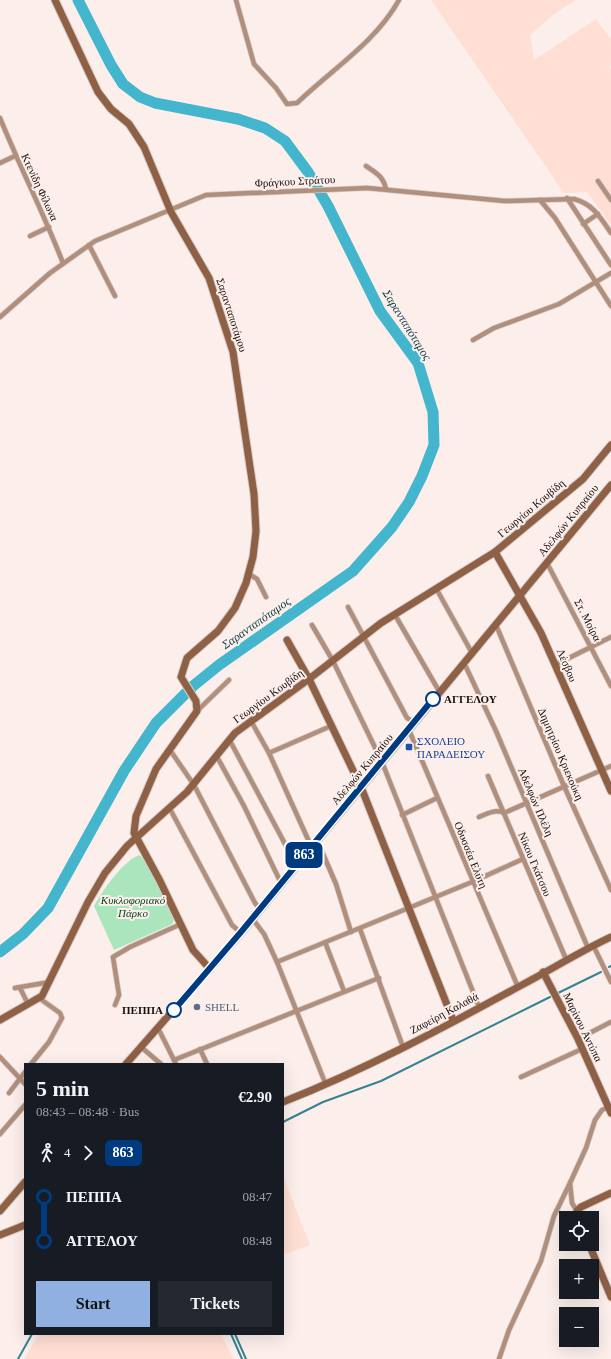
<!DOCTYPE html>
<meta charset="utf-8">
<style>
:root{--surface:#171b24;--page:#242831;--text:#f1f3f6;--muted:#9ea1a6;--accent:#91b0e2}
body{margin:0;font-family:Georgia,serif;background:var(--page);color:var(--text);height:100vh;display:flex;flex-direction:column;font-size:15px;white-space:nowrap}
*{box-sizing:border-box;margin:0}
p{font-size:13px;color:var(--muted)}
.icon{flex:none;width:22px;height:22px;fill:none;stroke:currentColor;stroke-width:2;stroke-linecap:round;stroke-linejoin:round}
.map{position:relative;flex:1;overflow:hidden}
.panel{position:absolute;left:24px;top:1063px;width:260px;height:272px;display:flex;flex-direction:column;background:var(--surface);border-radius:0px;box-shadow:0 4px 16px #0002}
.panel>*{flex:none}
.badge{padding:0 8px;border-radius:6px;font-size:14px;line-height:26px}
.buttons{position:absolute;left:559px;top:1211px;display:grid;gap:8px}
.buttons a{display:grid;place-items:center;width:40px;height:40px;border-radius:0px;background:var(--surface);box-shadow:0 4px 16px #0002;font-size:20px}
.map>.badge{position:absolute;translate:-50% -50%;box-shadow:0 0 0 2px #fff}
.legs{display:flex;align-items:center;gap:6px;height:44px;padding:0 12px;font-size:13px}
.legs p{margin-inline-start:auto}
.headline{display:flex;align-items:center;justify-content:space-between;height:68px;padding:0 12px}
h1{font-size:22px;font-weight:800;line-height:30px}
.action{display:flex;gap:8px;margin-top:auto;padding:8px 12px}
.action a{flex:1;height:46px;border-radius:0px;background:var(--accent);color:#111;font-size:16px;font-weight:800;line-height:46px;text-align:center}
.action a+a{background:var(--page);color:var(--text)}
ul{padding:0 12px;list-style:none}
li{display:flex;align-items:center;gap:14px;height:44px;font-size:15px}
li i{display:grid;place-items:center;width:6px;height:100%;margin:0 5px;background:currentColor}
li i::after{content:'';width:10px;height:10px;margin:-5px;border:3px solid;border-radius:50%;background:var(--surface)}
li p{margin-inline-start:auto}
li:first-child i{background:linear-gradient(#0000 50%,currentColor 0)}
li:last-child i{background:linear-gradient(currentColor 50%,#0000 0)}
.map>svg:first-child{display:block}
.built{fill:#ffdfd4}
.green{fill:#abe5bd}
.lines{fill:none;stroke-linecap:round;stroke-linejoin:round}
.stream{stroke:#368392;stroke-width:2}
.river{stroke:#43b5cc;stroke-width:11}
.street-casing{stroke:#d8cbc7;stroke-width:6}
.secondary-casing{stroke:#d8cbc7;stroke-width:9}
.street{stroke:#b08f7d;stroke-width:4.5}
.secondary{stroke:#8e6045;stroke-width:7}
.line-1-casing{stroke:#fff;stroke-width:9}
.line-1{stroke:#003b80;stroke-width:6}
.stop-1-dot{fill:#fff;stroke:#003b80;stroke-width:2}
.transit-dot{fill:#1a4fb4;stroke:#fcefeb;stroke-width:1.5}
.service-dot{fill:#5c6f8a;stroke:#fcefeb;stroke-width:1.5}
.labels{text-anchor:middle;stroke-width:4;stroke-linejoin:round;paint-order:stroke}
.street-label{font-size:11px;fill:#180e0b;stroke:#fcefeb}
.stop-label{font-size:11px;font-weight:bold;fill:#180e0b;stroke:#fcefeb;text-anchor:start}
.transit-label{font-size:11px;fill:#164399;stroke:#fcefeb;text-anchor:start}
.park-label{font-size:11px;font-style:italic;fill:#044324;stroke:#fcefeb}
.service-label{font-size:11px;fill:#4e5e75;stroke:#fcefeb;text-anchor:start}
.water-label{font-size:12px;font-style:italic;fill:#073d46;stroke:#fcefeb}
</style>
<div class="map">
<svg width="611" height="1359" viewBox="0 0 611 1359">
<rect width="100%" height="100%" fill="#fcefeb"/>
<!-- built -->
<g class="built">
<path d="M431,0H576L554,14L530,35L534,60L596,19L611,39V65L609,66L611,69V225L587,192L564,193Z"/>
<path d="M283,1176L310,1245L283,1255Z"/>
<path d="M39,1334H221L233,1359H24Z"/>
</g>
<!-- green -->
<path class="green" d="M139,855L145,859L175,918L172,924L114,950L94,906C102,891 123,861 139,855Z"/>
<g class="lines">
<!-- stream -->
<g class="stream">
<path d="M609,967L611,966"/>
<path d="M558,993L601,972"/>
<path d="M283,1122L323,1102L381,1081L550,997"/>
<path d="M231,1334L242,1359"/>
<path d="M235,1334L246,1359"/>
<path d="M18,1359L32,1334"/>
</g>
<!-- river -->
<path class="river" d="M0,952L23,934L48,908L124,771L156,723L193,686L219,665L353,571L392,527L409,502L422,476L434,445L433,412L418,363L380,311L328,206L308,172L285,141L265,128L238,119L155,103L140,97L123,84L111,65L78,0"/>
<defs>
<g id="street">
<path d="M236,0L254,64L276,88L287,104L297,103C331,70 376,42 399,0"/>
<path d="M0,118C20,167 44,214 63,263"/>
<path d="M0,163L15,156"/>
<path d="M366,166C376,173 383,176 386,189"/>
<path d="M598,181L611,200"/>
<path d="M567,198L611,265"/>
<path d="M540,200L555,218L611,306"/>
<path d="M583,224L598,214"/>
<path d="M30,236L49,227"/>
<path d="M89,245L115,296"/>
<path d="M0,317L50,273L95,241L206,195L367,188L505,201L574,199C593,204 600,217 611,233"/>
<path d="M473,340L494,328L559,304L611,273"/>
<path d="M547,563L611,686"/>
<path d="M249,574L257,579L266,597"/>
<path d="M437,590L472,653"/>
<path d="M348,607L407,718L414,722"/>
<path d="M395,615L439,691"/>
<path d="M312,625L333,661L382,762L479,1007"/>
<path d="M496,625L564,786L611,890"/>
<path d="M463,664L466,667L496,731L588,948"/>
<path d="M555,665L611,637"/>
<path d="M197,711L229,680"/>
<path d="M251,721L269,753L311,846"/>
<path d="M409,730L518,987"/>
<path d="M229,739L292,857L297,863"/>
<path d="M170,750L194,785L255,903L260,909"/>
<path d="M269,753L331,726"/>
<path d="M216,755L244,806L281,883"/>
<path d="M488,776L566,959"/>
<path d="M170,809L232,925L241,933"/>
<path d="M402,815L437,798"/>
<path d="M479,817C488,813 496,809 504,813L611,766"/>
<path d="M317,840L336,884L351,932"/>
<path d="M252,918L264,934L277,962L326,1085"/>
<path d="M360,929L403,1047"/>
<path d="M325,942L344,991"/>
<path d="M593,945L611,982"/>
<path d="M277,962L472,882L523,859"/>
<path d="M15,988L50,982"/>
<path d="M20,988L28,1004"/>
<path d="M115,1005L119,995L113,957L130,947L181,924"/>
<path d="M158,1028L176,1064"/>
<path d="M578,1039L611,1022"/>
<path d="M141,1047L161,1064"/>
<path d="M200,1049L207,1064"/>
<path d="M0,1057L25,1084"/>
<path d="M174,1060L379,978"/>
<path d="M31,1064L49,1042L62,1018L60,1013L39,998"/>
<path d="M521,1077L582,1049"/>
<path d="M9,1093L25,1072"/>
<path d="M0,1134L25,1105"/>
<path d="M577,1211L572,1203L570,1183L586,1148L595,1120L602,1110L611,1106"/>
<path d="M499,1359L509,1330L541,1261L554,1216L570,1183"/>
</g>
<g id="secondary">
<path d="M55,0L98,92L111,109L129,124L144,147L171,212L209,278L233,352L254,494L256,531L253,557L246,583L235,608L218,631L187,658L181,677L196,701L197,711L156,769L136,816L134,833L160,881L193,950L210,969"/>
<path d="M495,552L541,633L611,791"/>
<path d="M287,640L309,679L361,787L453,1020"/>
<path d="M543,972L578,1039L611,1113"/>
<path d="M0,1020L42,996L88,902L105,873L127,846L187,792L235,733L309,679L381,623L495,552L583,479L611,445"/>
<path d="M126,1064L241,933L611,485"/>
<path d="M283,1102C364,1070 441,1029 518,987C549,971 579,952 611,937"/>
<path d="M0,1211L25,1182"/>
<path d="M578,1218L577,1211L581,1207L611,1193"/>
<path d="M0,1235L25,1225"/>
<path d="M589,1244L611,1297"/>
</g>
</defs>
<!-- street casing -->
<use href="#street" class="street-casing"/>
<!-- secondary casing -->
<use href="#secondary" class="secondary-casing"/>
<!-- street -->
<use href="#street" class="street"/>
<!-- secondary -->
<use href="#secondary" class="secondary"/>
</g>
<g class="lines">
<defs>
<path id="line-1" d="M174,1010L241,932L433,699"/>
</defs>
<!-- line-1 casing -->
<use href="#line-1" class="line-1-casing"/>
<!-- line-1 -->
<use href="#line-1" class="line-1"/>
</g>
<!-- markers -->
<g class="stop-1-dot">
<circle cx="433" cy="699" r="7"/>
<circle cx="174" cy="1010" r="7"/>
</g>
<rect class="transit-dot" x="405" y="743" width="8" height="8" rx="2"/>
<circle class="service-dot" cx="197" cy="1007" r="4"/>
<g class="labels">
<!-- street labels -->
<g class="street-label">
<text transform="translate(295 181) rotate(-3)" y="4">Φράγκου Στράτου</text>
<text transform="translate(40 187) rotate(65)" y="4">Κτενίδη Φίλωνα</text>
<text transform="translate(232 315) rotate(72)" y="4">Σαρανταποτάμου</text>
<text transform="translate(531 508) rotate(-40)" y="4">Γεωργίου Κουβίδη</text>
<text transform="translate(568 520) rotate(-51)" y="4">Αδελφών Κυπραίου</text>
<text transform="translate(588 620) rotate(63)" y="4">Στ. Μοίρα</text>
<text transform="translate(567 665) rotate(67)" y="4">Λέσβου</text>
<text transform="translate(268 696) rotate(-36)" y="4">Γεωργίου Κουβίδη</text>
<text transform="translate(561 754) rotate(67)" y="4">Δημητρίου Κριεκούκη</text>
<text transform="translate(362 769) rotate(-50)" y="4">Αδελφών Κυπραίου</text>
<text transform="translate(536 802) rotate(67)" y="4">Αδελφών Πλέλη</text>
<text transform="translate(471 855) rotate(68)" y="4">Οδυσσέα Ελύτη</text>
<text transform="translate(535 864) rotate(67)" y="4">Νίκου Γκάτσου</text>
<text transform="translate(444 1013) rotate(-28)" y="4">Ζαφείρη Καλαθά</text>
<text transform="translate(583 1027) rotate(64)" y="4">Μαρίνου Αντύπα</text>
</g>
<!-- stop labels -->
<g class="stop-label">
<text x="444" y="703">ΑΓΓΕΛΟΥ</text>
<text x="163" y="1014" text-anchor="end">ΠΕΠΠΑ</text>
</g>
<!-- transit labels -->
<g class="transit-label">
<text x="417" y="745">ΣΧΟΛΕΙΟ<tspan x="417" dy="13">ΠΑΡΑΔΕΙΣΟΥ</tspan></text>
</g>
<!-- park labels -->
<g class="park-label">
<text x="133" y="904">Κυκλοφοριακό<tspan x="133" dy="13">Πάρκο</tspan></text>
</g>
<!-- service labels -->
<g class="service-label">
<text x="205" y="1011">SHELL</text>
</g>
<!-- water labels -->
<g class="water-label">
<text transform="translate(407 325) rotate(58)" y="4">Σαρανταπόταμος</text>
<text transform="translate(256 623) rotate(-35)" y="4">Σαρανταπόταμος</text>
</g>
</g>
</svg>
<div class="buttons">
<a><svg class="icon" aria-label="locate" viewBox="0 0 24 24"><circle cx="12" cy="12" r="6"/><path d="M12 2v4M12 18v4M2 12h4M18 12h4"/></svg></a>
<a>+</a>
<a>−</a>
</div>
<b class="badge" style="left:304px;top:855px;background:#003b80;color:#fff">863</b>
<section class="panel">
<div class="headline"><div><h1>5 min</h1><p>08:43 – 08:48 · Bus</p></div><b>€2.90</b></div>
<div class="legs"><svg class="icon" aria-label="walk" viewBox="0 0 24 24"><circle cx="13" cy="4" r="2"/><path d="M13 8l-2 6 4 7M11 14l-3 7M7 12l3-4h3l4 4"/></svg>4<svg class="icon" aria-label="forward" viewBox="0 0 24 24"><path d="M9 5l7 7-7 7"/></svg><b class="badge" style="background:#003b80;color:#fff">863</b></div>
<ul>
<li><i style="color:#003b80"></i><b>ΠΕΠΠΑ</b><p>08:47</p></li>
<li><i style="color:#003b80"></i><b>ΑΓΓΕΛΟΥ</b><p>08:48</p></li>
</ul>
<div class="action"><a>Start</a><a>Tickets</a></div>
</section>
</div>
